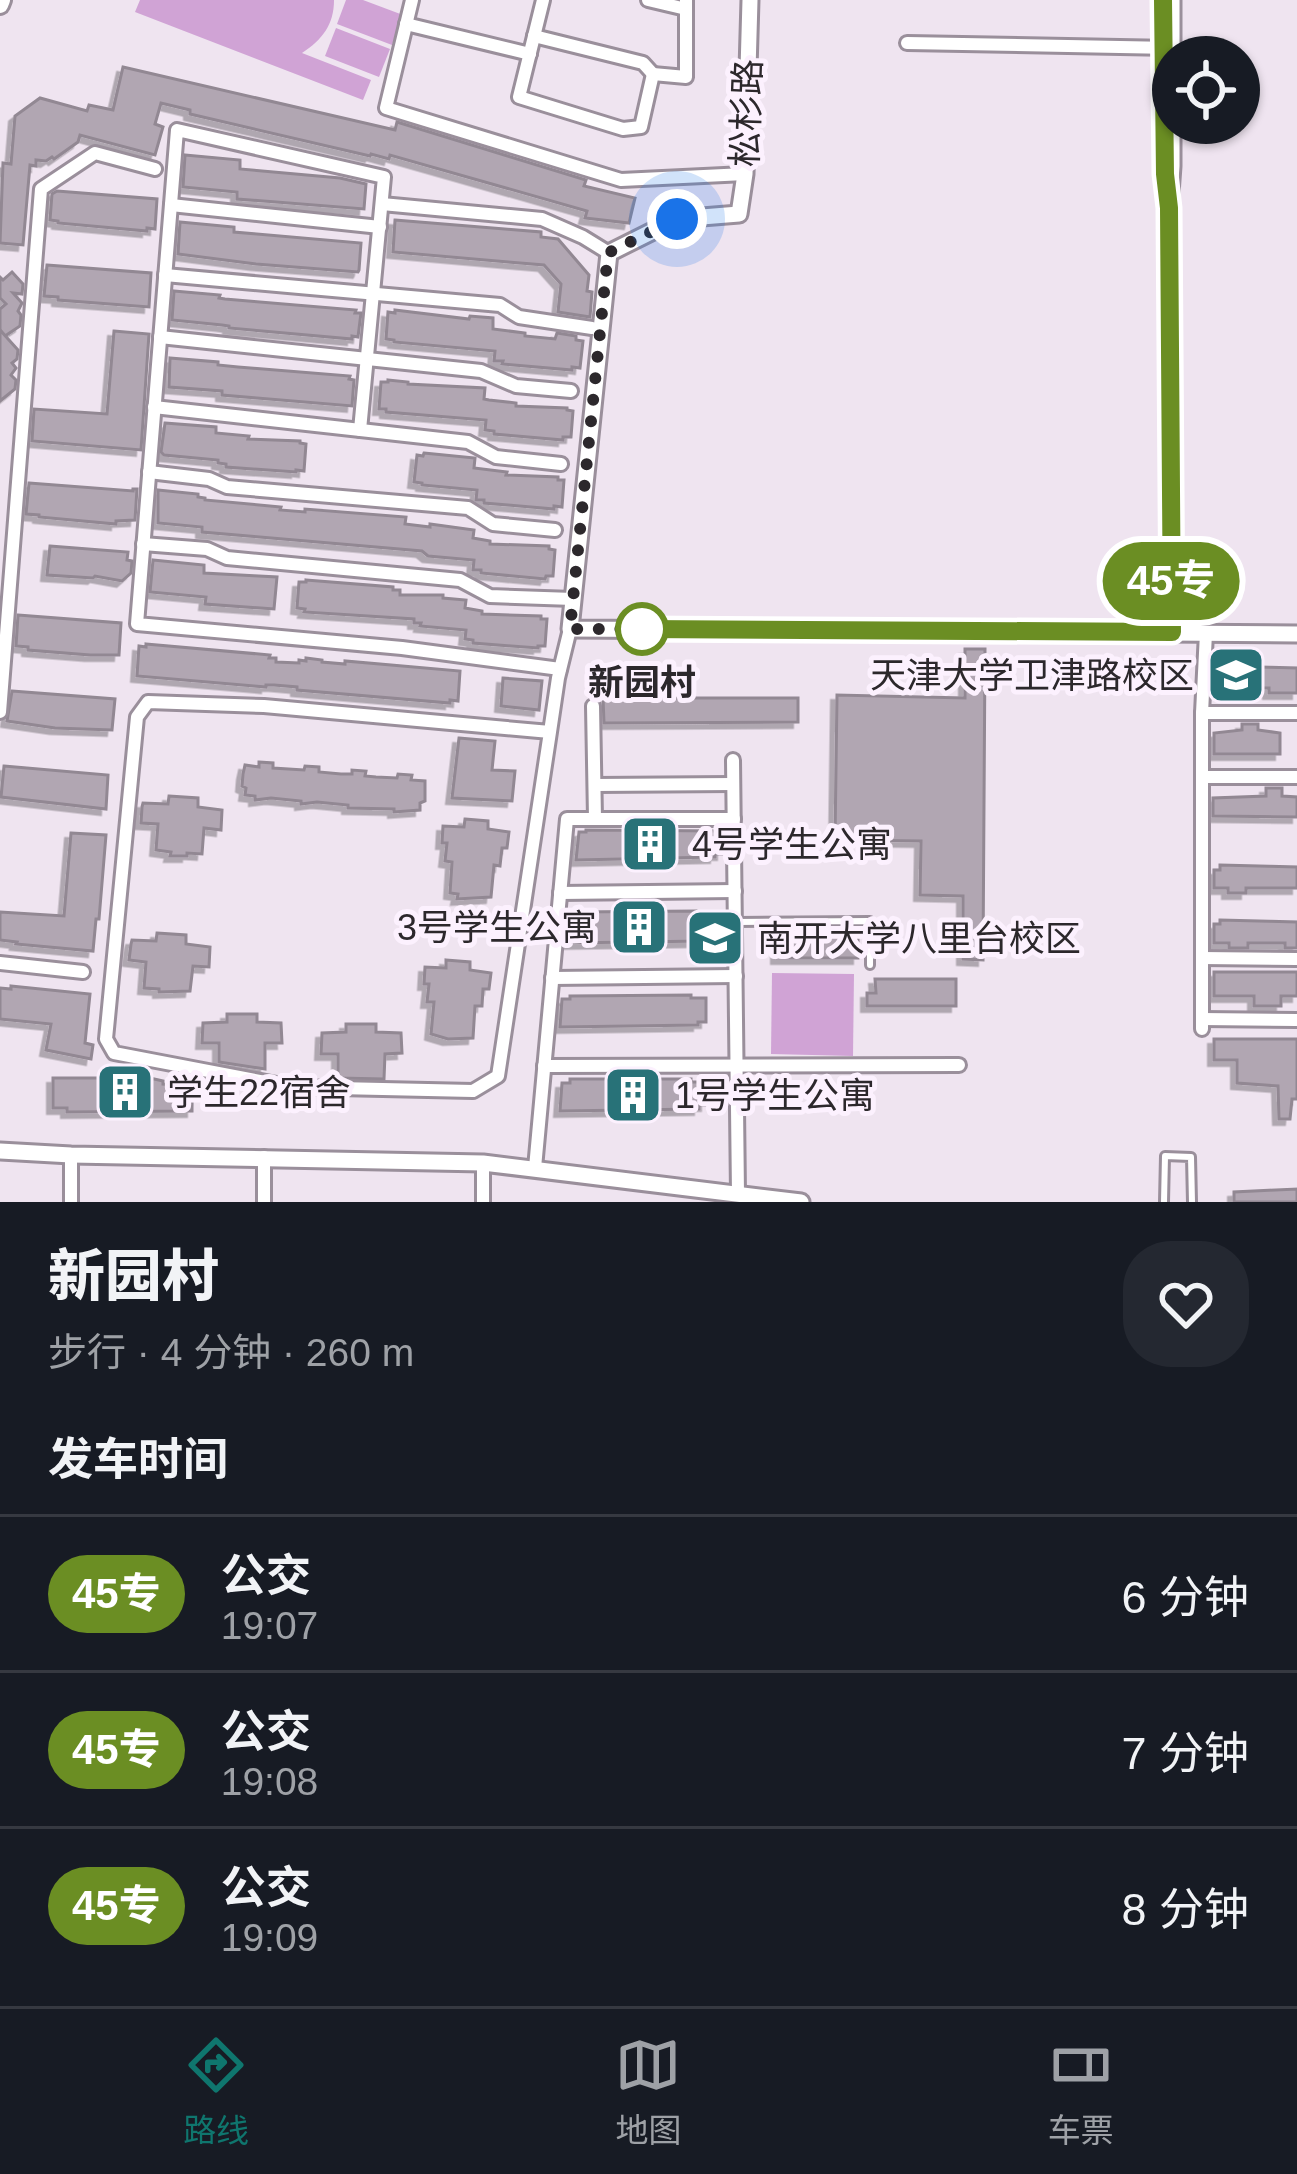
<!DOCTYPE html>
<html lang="zh">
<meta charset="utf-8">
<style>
:root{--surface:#171b24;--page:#242831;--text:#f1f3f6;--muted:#9ea1a6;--line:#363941;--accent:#0f766e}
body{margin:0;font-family:Helvetica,"Noto Sans SC",sans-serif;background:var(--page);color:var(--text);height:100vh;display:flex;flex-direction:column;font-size:45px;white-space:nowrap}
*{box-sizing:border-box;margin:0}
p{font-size:39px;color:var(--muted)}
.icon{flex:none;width:66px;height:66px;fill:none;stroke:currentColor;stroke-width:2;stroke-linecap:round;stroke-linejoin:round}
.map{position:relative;height:1202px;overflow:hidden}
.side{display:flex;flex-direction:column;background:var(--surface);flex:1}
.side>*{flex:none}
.badge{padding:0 24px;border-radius:39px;font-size:42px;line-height:78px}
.controls{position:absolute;left:1152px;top:36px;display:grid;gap:24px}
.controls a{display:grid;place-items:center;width:108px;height:108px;border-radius:50%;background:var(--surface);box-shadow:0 3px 9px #0004;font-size:60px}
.you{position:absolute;width:60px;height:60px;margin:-30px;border:9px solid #fff;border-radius:50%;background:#1a73e8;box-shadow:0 0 0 18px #1a73e833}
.map>.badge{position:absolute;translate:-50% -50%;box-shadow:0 0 0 6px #fff}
h2{padding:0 48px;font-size:45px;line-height:108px}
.round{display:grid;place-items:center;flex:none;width:126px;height:126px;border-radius:48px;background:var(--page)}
.head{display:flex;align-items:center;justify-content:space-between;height:204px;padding:0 48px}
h1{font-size:57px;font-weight:800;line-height:90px}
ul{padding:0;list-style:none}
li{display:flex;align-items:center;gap:36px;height:156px;padding:0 48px;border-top:3px solid var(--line)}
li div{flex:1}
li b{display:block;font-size:45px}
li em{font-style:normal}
li .badge{min-width:132px;font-weight:700;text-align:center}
.tabs{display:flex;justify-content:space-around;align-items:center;height:168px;border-top:3px solid var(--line);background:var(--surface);font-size:33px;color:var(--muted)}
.tabs a{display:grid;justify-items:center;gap:6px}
.tabs .active{color:var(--accent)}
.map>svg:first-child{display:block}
.green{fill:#d0a3d5}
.building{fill:#b1a6b2;stroke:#928893;stroke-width:3;filter:url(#shadow)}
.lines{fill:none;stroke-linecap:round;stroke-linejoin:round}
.service-casing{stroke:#9a8f9b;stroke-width:12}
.minor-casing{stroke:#9a8f9b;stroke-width:18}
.tertiary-casing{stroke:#9a8f9b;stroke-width:21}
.secondary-casing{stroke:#9a8f9b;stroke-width:22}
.service{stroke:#fff;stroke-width:6}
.minor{stroke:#fff;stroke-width:12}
.tertiary{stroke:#fff;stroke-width:15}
.secondary{stroke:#fff;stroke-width:16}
.line-casing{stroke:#fff;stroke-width:27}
.line{stroke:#6b8e23;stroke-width:18}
.walk{stroke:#2c282c;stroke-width:12;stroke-dasharray:0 21.6}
.stop-dot{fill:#fff;stroke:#6b8e23;stroke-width:6}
.labels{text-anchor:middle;stroke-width:10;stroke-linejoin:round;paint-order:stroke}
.street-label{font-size:36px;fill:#2c282c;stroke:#fcf1fe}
.poi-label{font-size:36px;fill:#2c282c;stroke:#fcf1fe;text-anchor:start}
.stop-label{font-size:36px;font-weight:bold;fill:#2c282c;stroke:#fcf1fe}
</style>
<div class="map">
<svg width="1297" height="1202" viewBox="0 0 1297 1202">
<defs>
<filter id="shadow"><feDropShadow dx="-5.5" dy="5.5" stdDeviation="0" flood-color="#0004"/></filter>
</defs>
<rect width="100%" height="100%" fill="#efe4f0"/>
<!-- green -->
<g class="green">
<path d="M140,0H334C334,25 322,40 302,53L371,80L363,100L135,12Z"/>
<path d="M346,0H363L403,15L392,45L337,24Z"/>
<path d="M336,28L390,49L379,77L325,56Z"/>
<path d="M772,973L854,974L853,1056L771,1054Z"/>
</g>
<!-- building -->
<g class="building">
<path d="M123,67L395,130L397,122L586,180L584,186L635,198L629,223L585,218L587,211L390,155L389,159L371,154L370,156L190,114V110L161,103L155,124L163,127L155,155L80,135L78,142L54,159L52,157L46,161L36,160V166L30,165L23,245L0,243L3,163L11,164L15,116L40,98L87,111L89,105L113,110Z"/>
<path d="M185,155L240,160V169L340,178L366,184L364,209L237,199V192L183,187Z"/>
<path d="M57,191L157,199L155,229L147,228V231L58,223V221L50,220L52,194Z"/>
<path d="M395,220L541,232V237L558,239L589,275L587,291L592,292L590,317L558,312L561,284L544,265L393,252Z"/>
<path d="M180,222L234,227V232L361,243L359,270L358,272L256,264L178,254Z"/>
<path d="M47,265L151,273L149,307L58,300V297L44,296Z"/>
<path d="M12,272L23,284L22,294L13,293L22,303L18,311L21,315L20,326L5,336L0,330V309L6,304L0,298V277L3,280Z"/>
<path d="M174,291L220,295L219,298L225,299L356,310L355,313H361L358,337L352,336V339L229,328V326L222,325L172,320Z"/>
<path d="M395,310L469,319L470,316L493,318V329L525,333V336L555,339L557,333L576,336V340L583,341L580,368L572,367V370L502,364L503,361H494L495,351L394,342V340L386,339L388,312L395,313Z"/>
<path d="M0,330L18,350L17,359L12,363L16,368L11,375L16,380L15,389L0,401Z"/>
<path d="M114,331L149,334L141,450L32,441L34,409L107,414Z"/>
<path d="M170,358L218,362V365L238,367L350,376L349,379L354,380L352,406L222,395V391L169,387Z"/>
<path d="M388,380L408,382V384L485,388L484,399L489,400L516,403V406L567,408V410L573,411L571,437H563V440L494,434V431L485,430L486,420L386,412V409H379L381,382H388Z"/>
<path d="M165,423L216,427V433L249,436L248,439L300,441V443L306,444L304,471L296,470V472L226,467V464L218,463V460L164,455L161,452Z"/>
<path d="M424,453L475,458L474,468L507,472L506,475L558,477V480H564L562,507L554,506V509L484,503V500H476L477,490L422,485V483L414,482L417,455L423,456Z"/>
<path d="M29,483L133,491V489H137L135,520L116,521V524L39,517V515L26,514Z"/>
<path d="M158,490L198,494V497L205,498V500L281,507L280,510L305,512V509L406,517L405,524L430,527V524L474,530L473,538L490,541V544L549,546V549L555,550L553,576H546L545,579L481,573V570H473L474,560L428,556L422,551L202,532V527L158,523Z"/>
<path d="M50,546L128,552L127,560L132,561L131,573L122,581L95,576L93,578L47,575Z"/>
<path d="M153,560L204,565V573L277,577L274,609L205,604L206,597L150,592Z"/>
<path d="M306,580L393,587V590H400V595H443V598L466,600L465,608L482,611V614L541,616V619H547L545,646H538V648L473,643V640L465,639L466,630L420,626L421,623H414V619L304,612L305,609L297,608L299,582H306Z"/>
<path d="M18,615L121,623L119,655H90L28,650V647L16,646Z"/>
<path d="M146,644L270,655L269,658H276V662L299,663V660L306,661V658L322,660V662L345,664V661L460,671L458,701L450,700V703L297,690V687L274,685H266V687L137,676L139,646L146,647Z"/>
<path d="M965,649H985L983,960L963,959V896L920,895L921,841L835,840L837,695L965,698Z"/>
<path d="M1221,666L1297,668V693H1269V688H1242V694H1221V688H1214L1215,668Z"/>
<path d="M503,678L542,681L539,710L501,706Z"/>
<path d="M12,691L115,699L112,730L55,728L7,721Z"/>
<path d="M603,698H798V722L604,723Z"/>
<path d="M1242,724H1258V730L1280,733V754H1214V733L1242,730Z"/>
<path d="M459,738L495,741L492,770L515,771L512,801L452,798Z"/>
<path d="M259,762L273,763V768L304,770L305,766L319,767V772L341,774H352V770L366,771L365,776L376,777L397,778L398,774L412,775L411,780L425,781V801L420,803V810L394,812V809L348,808V805L317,802L301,804V801L271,798L255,800V796L245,795L246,788L242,786L243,774L245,765L259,767Z"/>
<path d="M4,766L108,775L106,809L1,797Z"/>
<path d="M1266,788H1282V796L1297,797V817L1213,816V798L1266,796Z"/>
<path d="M169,796L198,798V807L222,810L221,830L204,828L202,854L187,853V856H170L171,852L156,850L158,824L141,823L142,807L143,803L168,804Z"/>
<path d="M465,819L488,821V829L509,832L507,848H502L500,866L494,865L491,897L457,899L458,894L450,893L452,862L445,861L447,843H442L443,826L464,827Z"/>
<path d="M586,830L722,831V854H715V857L576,860L579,832H586Z"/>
<path d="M71,833L106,835L99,919H96L93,951L16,944L17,942L0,940V912L64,916Z"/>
<path d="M1220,865L1297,867V888H1246V893H1228V888H1214V870H1220Z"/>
<path d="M696,911V915L711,914L712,938H704V941L566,943L569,916H575V912Z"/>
<path d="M1220,920L1297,922V948H1285V943H1248V948H1229V943H1214V924H1220Z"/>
<path d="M157,933L186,935V944L210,947L209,967L193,966L190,991L159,992V989L144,988L146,962L129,960L131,944L132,940L156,941Z"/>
<rect x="777" y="933" width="81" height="25"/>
<path d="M446,960L470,962V970L491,973L489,989H483L482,1006H475L473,1038L448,1039L431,1034L434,1002H427L429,984H424L425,967L446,968Z"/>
<path d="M1214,972H1297V996H1281V1006H1254V996H1214Z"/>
<path d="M875,979H956V1006H867V993H876Z"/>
<path d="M11,986L90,994L85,1043L93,1045L91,1059L46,1050L51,1024L0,1019V988L11,989Z"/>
<path d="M691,995V998H706V1022H698V1025L560,1027L562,999H570V996Z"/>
<path d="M227,1014H257V1022L281,1023L282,1043H265V1069L219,1062V1043H202L203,1023L227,1022Z"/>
<path d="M346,1024H376V1032L401,1033L402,1053L385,1054L384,1079L338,1078V1054H321L322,1033L346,1032Z"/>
<path d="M1214,1039H1297V1099H1292L1290,1119H1279L1278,1086L1237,1083V1060H1214Z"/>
<path d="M53,1078H150L163,1081V1084L197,1086V1099H192V1111L67,1112V1108H53Z"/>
<path d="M570,1079H691V1082H706V1105H699V1109L560,1111L562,1083H570Z"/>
<path d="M1297,1189V1202H1234V1192Z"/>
</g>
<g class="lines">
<defs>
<g id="service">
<path d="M737,922L870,921V965"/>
<path d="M1164,1202L1165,1156L1191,1157L1192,1202"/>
</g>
<g id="minor">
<path d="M412,0L386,108L621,180L745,174"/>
<path d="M543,0L519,97L623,129L641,127L653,74L686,77V0"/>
<path d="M648,0L686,9"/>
<path d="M406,24L530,54"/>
<path d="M534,36L643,63L653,74"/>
<path d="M907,43L1172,48"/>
<path d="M382,204L542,219L583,237L609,253"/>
<path d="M171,205L380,227"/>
<path d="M165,275L500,305L519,317L592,328"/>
<path d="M160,337L481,371L516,386L571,391"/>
<path d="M154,407L468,442L496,457L561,464"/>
<path d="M360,430L384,177L177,130L137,624L402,648L560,669"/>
<path d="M149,472L209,479L227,487L468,508L493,524L555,530"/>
<path d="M143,544L207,549L227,558L460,580L490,596L573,599"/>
<path d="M593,706L595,818"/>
<path d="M0,712L41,189L95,153L155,169"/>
<path d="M1202,713H1297"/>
<path d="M550,732L264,706L148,702L137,717L106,1039L114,1053L292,1087L473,1091L498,1076L550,732L558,678L570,629"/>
<path d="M733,760L738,1194"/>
<path d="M1202,777H1297"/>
<path d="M595,785L733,784"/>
<path d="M560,893L735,891"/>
<path d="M1202,958L1297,959"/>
<path d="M0,963L83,972"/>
<path d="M552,978L736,976"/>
<path d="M1202,1019L1297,1020"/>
<path d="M1202,1029V713L1206,633"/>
<path d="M544,1066L959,1065"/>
<path d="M535,1168L567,819H734"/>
<path d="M71,1202V1155"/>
<path d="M264,1202V1157"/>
<path d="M483,1202V1163"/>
</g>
<g id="tertiary">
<path d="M750,0L745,174L739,214L677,219L609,253L570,629L1297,634"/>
<path d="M1171,633L1169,208L1172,166V0"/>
<path d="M0,1151L71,1155L483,1163L801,1202"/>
</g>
<path id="secondary" d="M0,5L2,0"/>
</defs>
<!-- service casing -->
<use href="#service" class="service-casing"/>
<!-- minor casing -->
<use href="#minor" class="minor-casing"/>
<!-- tertiary casing -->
<use href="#tertiary" class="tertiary-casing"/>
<!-- secondary casing -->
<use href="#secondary" class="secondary-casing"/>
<!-- service -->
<use href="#service" class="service"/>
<!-- minor -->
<use href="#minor" class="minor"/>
<!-- tertiary -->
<use href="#tertiary" class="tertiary"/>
<!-- secondary -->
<use href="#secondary" class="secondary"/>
</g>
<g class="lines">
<defs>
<path id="line" d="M641,629L1172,632L1169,208L1165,174L1163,0"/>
</defs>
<!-- line casing -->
<use href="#line" class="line-casing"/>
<!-- line -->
<use href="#line" class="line"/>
<!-- walk -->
<path class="walk" d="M642,629H570L608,253L677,219"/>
</g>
<!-- icons -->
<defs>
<symbol id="university-square" viewBox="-11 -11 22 22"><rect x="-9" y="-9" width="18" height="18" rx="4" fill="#287278" stroke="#fcf1fe"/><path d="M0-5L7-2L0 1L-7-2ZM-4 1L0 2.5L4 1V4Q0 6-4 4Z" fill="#fff"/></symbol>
<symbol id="building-square" viewBox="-11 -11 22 22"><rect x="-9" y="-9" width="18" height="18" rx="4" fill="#287278" stroke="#fcf1fe"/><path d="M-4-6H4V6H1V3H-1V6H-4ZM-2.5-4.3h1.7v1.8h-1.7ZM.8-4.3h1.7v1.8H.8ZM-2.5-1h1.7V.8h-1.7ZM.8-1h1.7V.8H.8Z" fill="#fff"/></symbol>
</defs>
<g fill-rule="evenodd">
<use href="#university-square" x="1203" y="642" width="66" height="66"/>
<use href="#building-square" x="617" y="811" width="66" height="66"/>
<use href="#building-square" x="606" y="894" width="66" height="66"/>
<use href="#university-square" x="682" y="905" width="66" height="66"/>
<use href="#building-square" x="92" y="1059" width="66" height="66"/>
<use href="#building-square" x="600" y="1062" width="66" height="66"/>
</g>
<!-- markers -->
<circle class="stop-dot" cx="642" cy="629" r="24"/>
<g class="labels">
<!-- street labels -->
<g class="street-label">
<text transform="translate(746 113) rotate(-88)" y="13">松杉路</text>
</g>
<!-- poi labels -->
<g class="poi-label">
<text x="1194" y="688" text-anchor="end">天津大学卫津路校区</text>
<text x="692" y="857">4号学生公寓</text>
<text x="597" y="940" text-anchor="end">3号学生公寓</text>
<text x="757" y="951">南开大学八里台校区</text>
<text x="167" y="1105">学生22宿舍</text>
<text x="675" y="1108">1号学生公寓</text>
</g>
<!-- stop labels -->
<g class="stop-label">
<text x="642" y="695">新园村</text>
</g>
</g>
</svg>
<div class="controls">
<a><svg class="icon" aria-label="locate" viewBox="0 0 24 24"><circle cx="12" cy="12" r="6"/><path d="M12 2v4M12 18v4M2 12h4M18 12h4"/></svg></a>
</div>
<div class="you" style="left:677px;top:219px"></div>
<b class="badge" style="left:1171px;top:581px;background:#6b8e23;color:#fff">45专</b>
</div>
<section class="side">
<div class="head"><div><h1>新园村</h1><p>步行 · 4 分钟 · 260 m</p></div><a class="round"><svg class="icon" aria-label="heart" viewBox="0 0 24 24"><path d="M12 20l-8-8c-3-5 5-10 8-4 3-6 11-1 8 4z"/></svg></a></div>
<h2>发车时间</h2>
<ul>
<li><span class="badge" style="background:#6b8e23;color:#fff">45专</span><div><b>公交</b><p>19:07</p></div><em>6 分钟</em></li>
<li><span class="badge" style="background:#6b8e23;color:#fff">45专</span><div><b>公交</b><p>19:08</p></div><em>7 分钟</em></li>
<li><span class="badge" style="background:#6b8e23;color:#fff">45专</span><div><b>公交</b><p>19:09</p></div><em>8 分钟</em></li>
</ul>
</section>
<nav class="tabs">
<a class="active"><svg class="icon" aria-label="directions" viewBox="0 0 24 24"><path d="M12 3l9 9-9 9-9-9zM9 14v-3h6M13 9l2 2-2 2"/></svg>路线</a>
<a><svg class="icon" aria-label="map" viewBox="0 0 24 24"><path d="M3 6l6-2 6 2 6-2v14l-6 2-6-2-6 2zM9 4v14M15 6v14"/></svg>地图</a>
<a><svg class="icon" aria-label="tickets" viewBox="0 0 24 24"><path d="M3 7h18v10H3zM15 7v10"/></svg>车票</a>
</nav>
